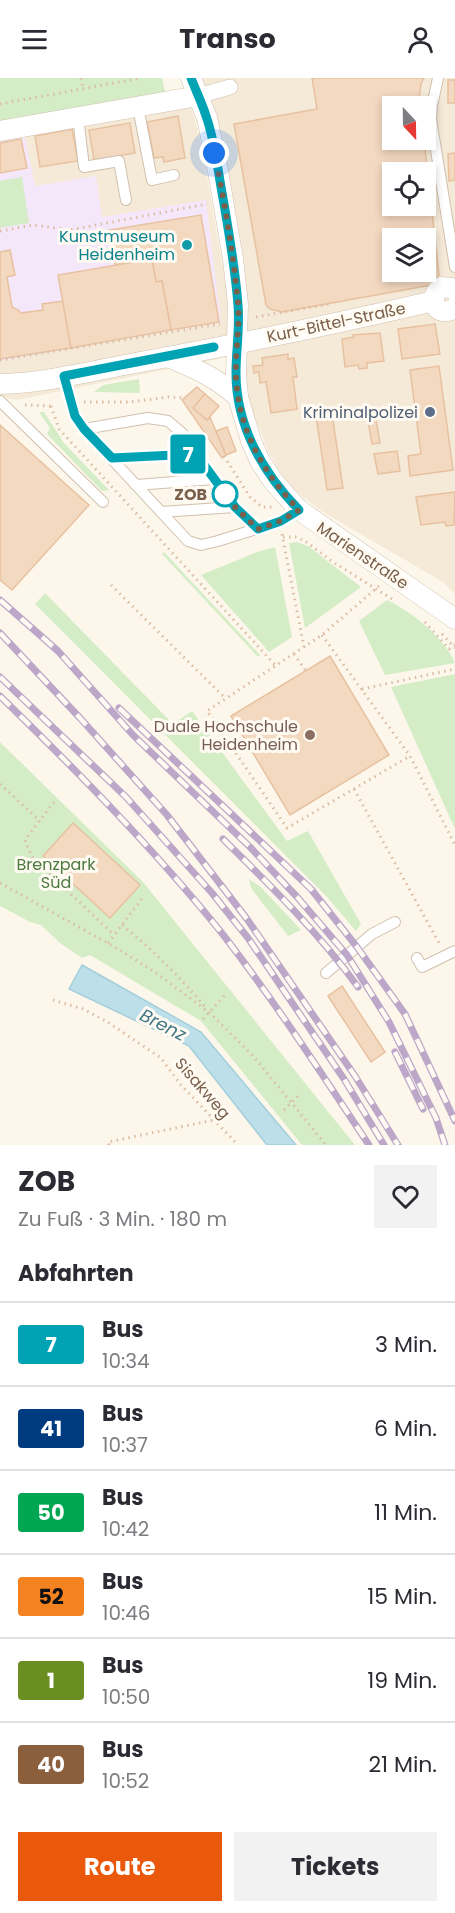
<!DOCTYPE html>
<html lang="de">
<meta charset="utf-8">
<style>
:root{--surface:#fff;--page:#f2f2f3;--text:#2b2b33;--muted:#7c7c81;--line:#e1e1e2;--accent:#ea580c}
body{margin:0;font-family:Poppins,sans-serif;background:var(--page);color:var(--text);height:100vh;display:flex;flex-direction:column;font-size:22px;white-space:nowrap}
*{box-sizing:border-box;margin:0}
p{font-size:20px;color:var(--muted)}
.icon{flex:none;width:33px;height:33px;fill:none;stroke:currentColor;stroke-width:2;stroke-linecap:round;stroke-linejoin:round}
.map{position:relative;height:1067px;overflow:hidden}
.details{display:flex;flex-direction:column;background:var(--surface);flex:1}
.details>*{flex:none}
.badge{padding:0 12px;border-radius:4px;font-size:21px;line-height:39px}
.needle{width:39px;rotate:158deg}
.controls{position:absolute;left:382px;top:18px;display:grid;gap:12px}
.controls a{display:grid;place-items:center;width:54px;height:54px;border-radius:0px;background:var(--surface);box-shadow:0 3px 9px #0003;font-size:30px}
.you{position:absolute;width:30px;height:30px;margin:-15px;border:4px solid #fff;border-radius:50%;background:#1a73e8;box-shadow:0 0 0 9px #1a73e833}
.map>.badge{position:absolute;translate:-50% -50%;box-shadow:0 0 0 3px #fff}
h2{padding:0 18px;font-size:22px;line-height:54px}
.round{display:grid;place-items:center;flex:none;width:63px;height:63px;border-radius:0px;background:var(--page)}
.summary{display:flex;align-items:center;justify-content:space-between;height:102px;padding:0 18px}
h1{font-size:28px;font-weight:700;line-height:45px}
.cta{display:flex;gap:12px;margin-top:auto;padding:12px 18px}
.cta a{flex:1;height:69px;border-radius:0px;background:var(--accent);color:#fff;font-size:24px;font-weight:700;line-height:69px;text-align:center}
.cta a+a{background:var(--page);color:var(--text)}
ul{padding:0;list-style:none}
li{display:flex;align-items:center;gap:18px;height:84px;padding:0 18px;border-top:2px solid var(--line)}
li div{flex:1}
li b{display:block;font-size:22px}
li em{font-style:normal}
li .badge{min-width:66px;font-weight:700;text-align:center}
header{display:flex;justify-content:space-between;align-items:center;height:78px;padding:0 18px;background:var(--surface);font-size:27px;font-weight:700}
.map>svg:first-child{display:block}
.residential{fill:#f5ead8;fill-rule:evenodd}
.education{fill:#f5e7fa}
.green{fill:#d4edc7}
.water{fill:#bddfe9;stroke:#a3cedb;stroke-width:1.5}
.building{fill:#f4d9c1;stroke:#e7c1a0;stroke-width:1.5;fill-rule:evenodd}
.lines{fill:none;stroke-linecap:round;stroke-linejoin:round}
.service-casing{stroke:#d1c0ae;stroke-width:12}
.pedestrian-casing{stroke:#d1c0ae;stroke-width:16}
.minor-casing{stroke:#d1c0ae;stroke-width:21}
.path{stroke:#dabda3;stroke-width:3;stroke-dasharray:1.5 4.5;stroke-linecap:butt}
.service{stroke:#fff;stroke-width:10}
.pedestrian{stroke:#fff;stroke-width:15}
.minor{stroke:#fff;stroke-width:20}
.rail-casing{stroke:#bca7c9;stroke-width:7}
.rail{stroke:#fffbf2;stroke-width:4.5;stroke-dasharray:14;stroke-linecap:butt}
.line-casing{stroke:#fff;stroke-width:14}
.line{stroke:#00a3b4;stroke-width:9}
.walk{stroke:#7a604b;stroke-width:6;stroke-dasharray:0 10.8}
.culture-dot{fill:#0f9aa8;stroke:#fffbf2;stroke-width:2}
.service-dot{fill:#5c6f8a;stroke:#fffbf2;stroke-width:2}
.stop-dot{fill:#fff;stroke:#00a3b4;stroke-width:3}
.education-dot{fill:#8d6e63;stroke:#fffbf2;stroke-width:2}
.labels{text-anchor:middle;stroke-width:6;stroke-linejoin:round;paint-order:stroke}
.culture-label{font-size:16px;fill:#0d838f;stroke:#fffbf2;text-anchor:end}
.street-label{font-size:16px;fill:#7a604b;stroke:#fffbf2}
.service-label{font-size:16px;fill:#4e5e75;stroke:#fffbf2;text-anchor:end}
.stop-label{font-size:16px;font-weight:bold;fill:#7a604b;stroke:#fffbf2;text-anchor:end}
.education-label{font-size:16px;fill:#785e54;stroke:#fffbf2;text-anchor:end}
.park-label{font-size:16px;fill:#4c7a40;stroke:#fffbf2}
.water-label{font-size:18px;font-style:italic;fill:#417687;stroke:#fffbf2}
</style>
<header><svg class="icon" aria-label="menu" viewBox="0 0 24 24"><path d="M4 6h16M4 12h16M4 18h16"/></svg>Transo<svg class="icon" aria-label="person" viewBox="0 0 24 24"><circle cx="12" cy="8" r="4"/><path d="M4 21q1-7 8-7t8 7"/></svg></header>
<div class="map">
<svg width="455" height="1067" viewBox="0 0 455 1067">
<rect width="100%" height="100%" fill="#fdf7eb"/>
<!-- residential -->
<g class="residential">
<path d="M191,0H455V516L443,504L321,433L288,407L269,375L251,330L238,264L233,181ZM393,28H426V62H393ZM393,94H426V128H393ZM393,160H426V194H393Z"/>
<path d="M183,15L193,35L202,69L230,231L228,279L17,322L0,318V50Z"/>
</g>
<!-- education -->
<path class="education" d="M24,54L35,108L96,98L102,139L206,122L221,244L0,283V59Z"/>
<!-- green -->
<g class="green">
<path d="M0,0H162L166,18L0,50Z"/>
<path d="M22,99L29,145L0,150V103Z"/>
<path d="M139,301L140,315L94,314L103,307Z"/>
<path d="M39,334H44L64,365L109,412L102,413L47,356L50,350Z"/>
<path d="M297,464L308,468L361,509L305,550L289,465Z"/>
<path d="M275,469L292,559L269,574L201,497L257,474Z"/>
<path d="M164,474L260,577L258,579L162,476Z"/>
<path d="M45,515L173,646L192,633L287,763L308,753L361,846L356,853L327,819L35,526Z"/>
<path d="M387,522C413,535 443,558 455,585L385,597L359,543Z"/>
<path d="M455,596V751L391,609Z"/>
<path d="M0,664L143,804L355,1067H302L201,943L90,877L82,880L60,865L41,847L30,844L0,828Z"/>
<path d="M249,801L261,809L301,852L288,858L251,810Z"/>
</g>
<!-- water -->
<path class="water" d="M82,887L201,954L296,1067H267L189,968L69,911Z"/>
<!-- building -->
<g class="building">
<path d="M312,0H424L421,6L419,21L420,28H393V62H424L439,197L431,207L282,234L270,231L266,227L234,46L317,31ZM393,94H426V128H393ZM393,160H426V194H393Z"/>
<rect x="448" y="2" width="7" height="23"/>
<path d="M178,38L185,80L164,84L163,79L154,80L147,44Z"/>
<path d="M130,45L135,75L94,82L89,52Z"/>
<path d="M72,51L78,83L40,89L35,58Z"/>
<path d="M21,61L27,90L0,95V65Z"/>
<path d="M455,75V102L449,103L448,76Z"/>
<path d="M201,137L219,244L171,252L162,203L156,204L152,181L115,187L109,152Z"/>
<path d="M10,172L15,197L7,199L12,229L18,232L21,235L43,232L42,226L63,223L71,270L0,281V174Z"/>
<path d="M152,181L156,204L162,203L171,252L71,270L58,197Z"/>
<path d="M435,246L440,276L402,281L398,251Z"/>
<path d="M380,255L384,283L367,285V290L359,291L358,287L345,289L342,261L354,259L353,257Z"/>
<path d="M288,276V281L294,280L297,299H293L297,331L271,335L266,304L260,305L259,294L254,295L253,288L263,287L262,280Z"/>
<path d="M439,288L453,392L410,398L408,378L421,376L410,292Z"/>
<path d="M197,309L205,316L193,330L207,342L210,339L226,377L222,380L182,322Z"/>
<path d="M205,316L219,328L207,342L193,330Z"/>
<path d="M331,329L343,410L327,412L315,331Z"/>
<path d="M376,342L380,365L372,366L368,343Z"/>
<path d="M0,347L89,427L12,512L0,502Z"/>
<path d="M227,349L236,373L226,377L216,353Z"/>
<path d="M397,373L400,393L378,396L374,376Z"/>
<path d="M455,414L454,447L446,448L445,444L421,447L416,419Z"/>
<path d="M330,578L389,677L290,737L231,638Z"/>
<path d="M73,745L140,807L110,840L43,778Z"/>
<path d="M342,908L385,974L371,984L328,918Z"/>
</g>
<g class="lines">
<defs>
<g id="service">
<path d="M438,0L432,28L431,41L455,189"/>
<path d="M138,29L152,102L174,97"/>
<path d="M78,39L84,89L119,83L126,122"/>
<path d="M64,298L75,338L84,351L188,463L201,467L218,463L281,443L299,432"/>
<path d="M0,323L103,424"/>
<path d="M84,351L148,340L168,343L182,355L235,429L258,451"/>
<path d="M112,380L196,376"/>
<path d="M136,407L214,401"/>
<path d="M161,434L235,429"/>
<path d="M417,880L422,889L455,873"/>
<path d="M326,895L372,856L395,844"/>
</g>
<path id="pedestrian" d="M198,18L230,9"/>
<g id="minor">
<path d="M191,0L207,40L218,93L233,181L238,226L236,297L238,319L251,363L260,383L273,403L299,432L455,541"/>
<path d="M0,53L198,18"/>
<path d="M455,213L451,210L441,209C425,222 438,241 455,230"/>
<path d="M168,279C196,291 214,298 238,319"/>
<path d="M0,306C45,305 91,293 135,285C235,267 334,246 434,223"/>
</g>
</defs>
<!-- service casing -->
<use href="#service" class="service-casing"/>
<!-- pedestrian casing -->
<use href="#pedestrian" class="pedestrian-casing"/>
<!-- minor casing -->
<use href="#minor" class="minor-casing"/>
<!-- path -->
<g class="path">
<path d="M81,0L83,10"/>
<path d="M0,26L141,0"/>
<path d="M0,153L33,147L70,152L207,126"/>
<path d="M256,239L329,226"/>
<path d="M0,282L220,246"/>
<path d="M84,324H130L168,319L184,320"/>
<path d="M25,327L51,328"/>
<path d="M51,328L59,351L276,588"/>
<path d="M224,378L250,419L262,429H272"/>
<path d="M282,456L304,569"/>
<path d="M283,459H296L305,463L333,484L395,523"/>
<path d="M111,507L226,621"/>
<path d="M379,508L322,557L207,633L287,750L410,678"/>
<path d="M425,544L449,571L455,567"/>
<path d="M442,556L455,570"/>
<path d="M322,557L410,678L455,767"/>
<path d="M294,576L306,593"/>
<path d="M362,611L455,591"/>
<path d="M0,706L40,743"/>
<path d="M354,711L439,865"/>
<path d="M54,724L25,762L32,779L114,857"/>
<path d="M0,805L118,871L155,894L210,935L254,979L326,1067"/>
<path d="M122,847C153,872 180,899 205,929"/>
<path d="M108,865L144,818"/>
<path d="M53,922L83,931L106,943L161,980L180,1006L238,1067"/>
<path d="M203,941L225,917"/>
<path d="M284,1032L300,1016"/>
<path d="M109,1067L108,1064L214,1042"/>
</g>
<!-- service -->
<use href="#service" class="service"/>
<!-- pedestrian -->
<use href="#pedestrian" class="pedestrian"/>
<!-- minor -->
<use href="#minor" class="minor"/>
<defs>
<g id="rail">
<path d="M0,522L58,573L133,657L250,769L298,820L347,877L389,944L436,1040L445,1067"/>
<path d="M0,555L80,640L167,737L247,841L355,998L398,1067"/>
<path d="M0,599L126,719L212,815L248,860L344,1001L384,1067"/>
<path d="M0,618C77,693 153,770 221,854C274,922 321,995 369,1067"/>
<path d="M119,630L311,811L357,869L405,936L455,1043"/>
<path d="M223,761C271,808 319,855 358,909"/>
<path d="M395,974L423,1031"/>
</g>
</defs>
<!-- rail casing -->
<use href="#rail" class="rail-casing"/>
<!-- rail -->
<use href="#rail" class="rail"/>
</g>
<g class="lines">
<defs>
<path id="line" d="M191,0C196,13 202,25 206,38C214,60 217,86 221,109C228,148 235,187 238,227C240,249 236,272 236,295C236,348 263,395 299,432L281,443L258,451L235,429L196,376L112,380L84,351L75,338L64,298L214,269"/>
</defs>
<!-- line casing -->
<use href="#line" class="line-casing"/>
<!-- line -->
<use href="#line" class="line"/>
<!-- walk -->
<path class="walk" d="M214,75C225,124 233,175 238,225C240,249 235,274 236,298C238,351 263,395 299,432L281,443L258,451L235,429L225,416"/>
</g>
<!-- markers -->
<circle class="culture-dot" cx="187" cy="167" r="6"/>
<circle class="service-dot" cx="430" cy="334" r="6"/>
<circle class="stop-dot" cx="225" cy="416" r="12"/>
<circle class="education-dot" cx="310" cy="657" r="6"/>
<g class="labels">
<!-- culture labels -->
<g class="culture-label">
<text x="175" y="164">Kunstmuseum<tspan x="175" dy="18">Heidenheim</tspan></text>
</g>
<!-- street labels -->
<g class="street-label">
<text transform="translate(336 244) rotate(-12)" y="6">Kurt-Bittel-Straße</text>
<text transform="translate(363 477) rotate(34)" y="6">Marienstraße</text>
<text transform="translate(203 1010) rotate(49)" y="6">Sisakweg</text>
</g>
<!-- service labels -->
<g class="service-label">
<text x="418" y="340">Kriminalpolizei</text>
</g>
<!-- stop labels -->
<g class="stop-label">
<text x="207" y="422">ZOB</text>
</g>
<!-- education labels -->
<g class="education-label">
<text x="298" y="654">Duale Hochschule<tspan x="298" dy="18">Heidenheim</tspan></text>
</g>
<!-- park labels -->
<g class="park-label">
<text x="56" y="792">Brenzpark<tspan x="56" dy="18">Süd</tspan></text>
</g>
<!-- water labels -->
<g class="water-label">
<text transform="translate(163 947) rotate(27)" y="6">Brenz</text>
</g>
</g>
</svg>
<div class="controls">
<a><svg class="needle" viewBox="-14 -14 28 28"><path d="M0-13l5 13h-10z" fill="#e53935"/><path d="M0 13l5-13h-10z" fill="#7c7c81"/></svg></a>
<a><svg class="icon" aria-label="locate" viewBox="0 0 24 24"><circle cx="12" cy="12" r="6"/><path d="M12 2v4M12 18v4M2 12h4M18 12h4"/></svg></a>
<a><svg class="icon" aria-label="layers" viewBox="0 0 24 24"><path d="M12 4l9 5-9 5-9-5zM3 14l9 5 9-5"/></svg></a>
</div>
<div class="you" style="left:214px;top:75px"></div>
<b class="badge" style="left:188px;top:376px;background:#00a3b4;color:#fff">7</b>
</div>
<section class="details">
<div class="summary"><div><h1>ZOB</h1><p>Zu Fuß · 3 Min. · 180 m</p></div><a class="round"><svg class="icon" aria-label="heart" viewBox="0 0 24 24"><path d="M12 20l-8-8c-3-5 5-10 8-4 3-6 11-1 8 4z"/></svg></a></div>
<h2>Abfahrten</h2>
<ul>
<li><span class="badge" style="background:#00a3b4;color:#fff">7</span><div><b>Bus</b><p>10:34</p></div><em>3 Min.</em></li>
<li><span class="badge" style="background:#003b80;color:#fff">41</span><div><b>Bus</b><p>10:37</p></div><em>6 Min.</em></li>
<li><span class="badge" style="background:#00a651;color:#fff">50</span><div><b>Bus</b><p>10:42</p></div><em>11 Min.</em></li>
<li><span class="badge" style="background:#f58220;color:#111">52</span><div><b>Bus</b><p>10:46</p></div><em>15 Min.</em></li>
<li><span class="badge" style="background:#6b8e23;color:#fff">1</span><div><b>Bus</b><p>10:50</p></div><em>19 Min.</em></li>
<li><span class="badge" style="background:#8b5e3c;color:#fff">40</span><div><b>Bus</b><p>10:52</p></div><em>21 Min.</em></li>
</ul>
<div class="cta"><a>Route</a><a>Tickets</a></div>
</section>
